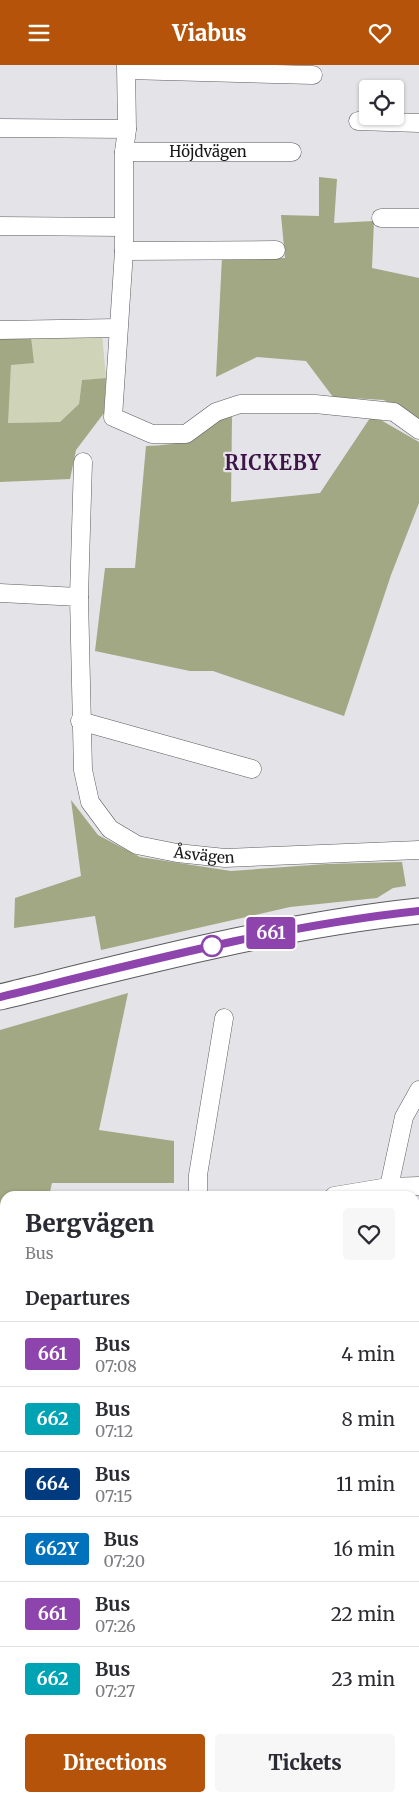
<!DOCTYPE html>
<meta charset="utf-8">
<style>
:root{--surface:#fff;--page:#f7f7f7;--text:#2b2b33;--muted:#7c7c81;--line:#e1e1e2;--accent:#b45309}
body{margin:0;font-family:Merriweather,serif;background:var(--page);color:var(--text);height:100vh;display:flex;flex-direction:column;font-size:19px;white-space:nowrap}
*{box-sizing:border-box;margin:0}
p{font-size:16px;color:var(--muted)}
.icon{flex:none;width:28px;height:28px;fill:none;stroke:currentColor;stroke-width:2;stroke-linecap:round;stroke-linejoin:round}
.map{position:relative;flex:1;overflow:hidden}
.side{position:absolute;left:0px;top:1126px;width:420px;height:611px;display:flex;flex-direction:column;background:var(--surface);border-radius:15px 15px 0 0;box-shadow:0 1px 4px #0004}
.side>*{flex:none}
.badge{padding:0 10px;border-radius:4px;font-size:18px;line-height:32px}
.buttons{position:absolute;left:359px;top:15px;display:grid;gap:10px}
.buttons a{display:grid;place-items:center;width:45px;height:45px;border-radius:5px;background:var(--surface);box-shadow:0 1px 4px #0004;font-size:25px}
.map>.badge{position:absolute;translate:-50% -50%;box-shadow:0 0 0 2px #fff}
h2{padding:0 25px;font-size:19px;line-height:45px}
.round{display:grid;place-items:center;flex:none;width:52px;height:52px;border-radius:5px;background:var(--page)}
.overview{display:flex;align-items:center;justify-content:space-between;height:85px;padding:0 25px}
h1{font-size:24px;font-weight:800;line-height:38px}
.cta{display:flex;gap:10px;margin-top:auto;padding:10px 25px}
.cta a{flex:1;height:58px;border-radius:5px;background:var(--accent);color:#fff;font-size:20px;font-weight:800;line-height:58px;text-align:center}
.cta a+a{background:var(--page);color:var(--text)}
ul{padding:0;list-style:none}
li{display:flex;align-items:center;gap:15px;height:65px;padding:0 25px;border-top:1px solid var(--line)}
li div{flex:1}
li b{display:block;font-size:19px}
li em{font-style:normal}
li .badge{min-width:55px;font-weight:700;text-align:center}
header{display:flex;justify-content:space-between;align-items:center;height:65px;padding:0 25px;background:var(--accent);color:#fff;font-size:22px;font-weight:800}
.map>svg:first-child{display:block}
.green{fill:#cfd4b8}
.forest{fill:#a1a883}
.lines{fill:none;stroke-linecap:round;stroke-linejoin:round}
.street-casing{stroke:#5c5c60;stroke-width:19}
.secondary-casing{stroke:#5c5c60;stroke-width:27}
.street{stroke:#fff;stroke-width:18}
.secondary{stroke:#fff;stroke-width:25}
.line-casing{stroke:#fff;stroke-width:11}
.line{stroke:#8e44ad;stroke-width:8}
.stop-dot{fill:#fff;stroke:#8e44ad;stroke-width:2.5}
.labels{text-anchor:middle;stroke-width:4.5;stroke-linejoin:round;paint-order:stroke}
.street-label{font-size:15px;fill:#171718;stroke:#e3e3e8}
.district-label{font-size:20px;font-weight:bold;letter-spacing:1px;fill:#3d1348;stroke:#e3e3e8}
</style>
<header><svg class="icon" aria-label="menu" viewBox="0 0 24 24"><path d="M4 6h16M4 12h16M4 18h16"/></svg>Viabus<svg class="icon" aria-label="heart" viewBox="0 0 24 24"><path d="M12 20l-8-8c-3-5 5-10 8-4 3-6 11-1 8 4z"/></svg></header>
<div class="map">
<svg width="419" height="1737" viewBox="0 0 419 1737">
<rect width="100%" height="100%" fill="#e3e3e8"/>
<!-- green -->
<path class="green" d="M102,268L106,313L82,315L79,339L60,357L7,358L11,300L31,272Z"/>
<!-- forest -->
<g class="forest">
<path d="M319,112L337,114L334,158L374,156L372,203L419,213V356L384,335L333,332L306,296L257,292L216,312L222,192L285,193L281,150L319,151Z"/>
<path d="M0,272H31L34,298L11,300L8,358L60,357L79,339L82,315L106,313L104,348L76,385L70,414L0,417Z"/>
<path d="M372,350L419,377V438L391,510L344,651L213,606H190L95,586L105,503H135L146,381C177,380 194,377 216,353L232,352L231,437L320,428Z"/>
<path d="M71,735L98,770L140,792L231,806L326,799L402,797L406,821L393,823L377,833L290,842L101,885L95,851L14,863L15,833L81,811Z"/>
<path d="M128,928L99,1065L174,1076V1118H52L49,1131H5V1194H0V965Z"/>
<path d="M0,1261L5,1262V1397H0Z"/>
<path d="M415,1602H419V1722L415,1721Z"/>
</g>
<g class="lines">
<defs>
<g id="street">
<path d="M126,0L127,64L124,87V186L113,352L152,369H186L216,347L240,339H315L394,347L419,365"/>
<path d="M127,5L313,10"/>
<path d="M358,56L419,58"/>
<path d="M0,63L127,64"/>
<path id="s1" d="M124,87H292"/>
<path d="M381,153H419"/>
<path d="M0,161L123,162"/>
<path d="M124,186L276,185"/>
<path d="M0,265L117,263"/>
<path id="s2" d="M0,528L79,532L83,705L90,737L110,764L137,780L177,788L225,793L419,785"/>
<path d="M79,532L83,397"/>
<path d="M80,656L252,704"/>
<path d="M198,1131V1110L224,953"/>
<path d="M334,1131L388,1122L419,1121"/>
<path d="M387,1131L404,1052L419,1025"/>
<path d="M0,1232L5,1233"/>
<path d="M415,1421L419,1437"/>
<path d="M0,1427H5"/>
<path d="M415,1453L419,1452"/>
<path d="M1,1665L5,1648"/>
<path d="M401,1732L410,1737"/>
</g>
<g id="secondary">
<path d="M0,932C139,898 277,861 419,846"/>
<path d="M0,1665L5,1667"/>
<path d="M179,1732L188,1737"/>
</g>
</defs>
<!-- street casing -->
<use href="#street" class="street-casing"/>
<!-- secondary casing -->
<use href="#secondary" class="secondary-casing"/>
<!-- street -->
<use href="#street" class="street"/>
<!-- secondary -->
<use href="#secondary" class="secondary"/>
</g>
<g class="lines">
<defs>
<path id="line" d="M0,932C139,898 277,861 419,846"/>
</defs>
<!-- line casing -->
<use href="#line" class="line-casing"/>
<!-- line -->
<use href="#line" class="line"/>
</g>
<!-- markers -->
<circle class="stop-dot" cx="212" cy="881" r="10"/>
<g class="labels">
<!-- street labels -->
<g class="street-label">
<text dy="5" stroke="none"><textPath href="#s1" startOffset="84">Höjdvägen</textPath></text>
<text dy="5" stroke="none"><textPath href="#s2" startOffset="418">Åsvägen</textPath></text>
</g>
<!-- district labels -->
<g class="district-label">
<text x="273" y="405">RICKEBY</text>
</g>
</g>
</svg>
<div class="buttons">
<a><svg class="icon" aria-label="locate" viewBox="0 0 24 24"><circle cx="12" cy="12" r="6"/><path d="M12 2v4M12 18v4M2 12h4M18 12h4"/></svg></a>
</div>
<b class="badge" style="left:271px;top:868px;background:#8e44ad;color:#fff">661</b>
<section class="side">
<div class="overview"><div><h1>Bergvägen</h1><p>Bus</p></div><a class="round"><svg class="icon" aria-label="heart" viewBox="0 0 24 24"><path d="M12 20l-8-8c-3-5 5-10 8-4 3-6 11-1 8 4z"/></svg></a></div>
<h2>Departures</h2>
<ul>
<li><span class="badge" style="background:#8e44ad;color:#fff">661</span><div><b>Bus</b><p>07:08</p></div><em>4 min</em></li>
<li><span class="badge" style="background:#00a3b4;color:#fff">662</span><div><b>Bus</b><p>07:12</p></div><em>8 min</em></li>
<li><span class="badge" style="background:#003b80;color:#fff">664</span><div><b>Bus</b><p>07:15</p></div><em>11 min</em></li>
<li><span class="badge" style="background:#0072bc;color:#fff">662Y</span><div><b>Bus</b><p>07:20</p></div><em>16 min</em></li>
<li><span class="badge" style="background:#8e44ad;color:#fff">661</span><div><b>Bus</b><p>07:26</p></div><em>22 min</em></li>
<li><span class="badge" style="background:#00a3b4;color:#fff">662</span><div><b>Bus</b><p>07:27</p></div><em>23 min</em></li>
</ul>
<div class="cta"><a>Directions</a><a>Tickets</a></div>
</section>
</div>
